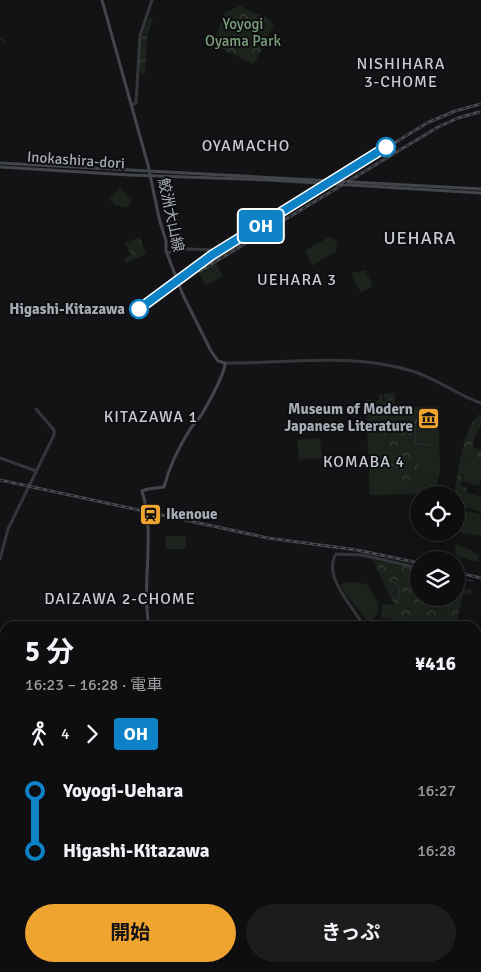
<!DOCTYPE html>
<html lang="ja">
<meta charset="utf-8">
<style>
:root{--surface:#0e0e10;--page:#1c1c1e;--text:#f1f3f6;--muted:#9b9c9f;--line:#2e2e30;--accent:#f0a430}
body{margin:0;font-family:Signika,"Noto Sans JP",sans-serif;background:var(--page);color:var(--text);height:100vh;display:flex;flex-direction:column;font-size:19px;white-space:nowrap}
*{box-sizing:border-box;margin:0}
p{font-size:16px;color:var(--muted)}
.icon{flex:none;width:28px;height:28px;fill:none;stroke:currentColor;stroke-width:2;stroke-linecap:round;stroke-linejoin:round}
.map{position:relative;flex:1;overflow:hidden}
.side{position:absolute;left:0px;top:621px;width:481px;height:351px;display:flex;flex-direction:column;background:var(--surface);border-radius:15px 15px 0 0;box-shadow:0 5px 20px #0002,0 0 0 1px var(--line)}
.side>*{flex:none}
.badge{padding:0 10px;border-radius:4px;font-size:18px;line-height:32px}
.tools{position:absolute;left:410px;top:486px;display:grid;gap:10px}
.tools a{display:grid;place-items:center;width:55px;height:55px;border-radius:50%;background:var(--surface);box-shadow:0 5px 20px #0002,0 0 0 1px var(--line);font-size:25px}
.map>.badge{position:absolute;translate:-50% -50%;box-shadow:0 0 0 2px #fff}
.legs{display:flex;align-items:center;gap:8px;height:55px;padding:0 25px;font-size:16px}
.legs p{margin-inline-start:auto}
.summary{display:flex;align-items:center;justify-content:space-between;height:85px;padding:0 25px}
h1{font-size:28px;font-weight:700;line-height:38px}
.primary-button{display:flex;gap:10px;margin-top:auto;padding:10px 25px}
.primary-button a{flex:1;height:58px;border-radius:30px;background:var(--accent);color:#111;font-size:20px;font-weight:700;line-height:58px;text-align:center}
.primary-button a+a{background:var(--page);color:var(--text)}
ul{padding:0 25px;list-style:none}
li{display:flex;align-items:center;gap:18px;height:60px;font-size:19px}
li i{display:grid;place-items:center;width:8px;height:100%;margin:0 6px;background:currentColor}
li i::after{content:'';width:12px;height:12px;margin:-6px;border:4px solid;border-radius:50%;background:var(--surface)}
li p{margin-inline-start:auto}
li:first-child i{background:linear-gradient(#0000 50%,currentColor 0)}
li:last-child i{background:linear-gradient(currentColor 50%,#0000 0)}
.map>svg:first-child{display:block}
.forest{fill:url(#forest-crowns)}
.garden{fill:#1c231c}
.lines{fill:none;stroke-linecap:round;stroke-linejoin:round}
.stream{stroke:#2a3339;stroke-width:1}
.tertiary{stroke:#34363a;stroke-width:3}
.secondary{stroke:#42454a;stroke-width:3}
.rail-casing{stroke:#474a4f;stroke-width:3}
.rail{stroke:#0e0e10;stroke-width:1;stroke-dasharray:4;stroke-linecap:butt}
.line-1-casing{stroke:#fff;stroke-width:11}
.line-1{stroke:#0d82c7;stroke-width:8}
.stop-1-dot{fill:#fff;stroke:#0d82c7;stroke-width:2.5}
.labels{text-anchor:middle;stroke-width:4;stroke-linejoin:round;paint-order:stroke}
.park-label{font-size:15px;fill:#7ca07c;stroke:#0e0e10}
.street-label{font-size:15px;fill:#a5abb5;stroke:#0e0e10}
.stop-label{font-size:15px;font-weight:bold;fill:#a5abb5;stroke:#0e0e10;text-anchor:end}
.poi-label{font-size:15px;font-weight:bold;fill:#a5abb5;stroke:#0e0e10;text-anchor:end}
.neighbourhood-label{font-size:16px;letter-spacing:1px;fill:#c6cad1;stroke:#0e0e10}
.quarter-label{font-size:18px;letter-spacing:1px;fill:#c6cad1;stroke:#0e0e10}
</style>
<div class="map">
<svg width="481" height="972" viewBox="0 0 481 972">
<defs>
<pattern id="forest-crowns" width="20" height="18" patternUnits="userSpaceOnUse" patternTransform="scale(1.25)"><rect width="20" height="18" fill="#1c231c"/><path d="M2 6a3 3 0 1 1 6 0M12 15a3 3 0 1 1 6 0" fill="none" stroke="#3a403b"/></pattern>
</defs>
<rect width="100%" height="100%" fill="#131315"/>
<!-- forest -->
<g class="forest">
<path d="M240,6L270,20V21L274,24L254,64L213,45L224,13Z"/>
<path d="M149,17L153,19L147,37L145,74L139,72L142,36Z"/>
<path d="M140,237L146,254L126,263L124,258L131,255L125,243Z"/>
<path d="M395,393V408L438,406L440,470L435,493L370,495L367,422H383L384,401L385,400L384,394Z"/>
<path d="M481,413V427L475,436L472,447L481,450V459L469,456L460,485L467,488L462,503L456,502V495H454C458,474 463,424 481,413Z"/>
<path d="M373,560L419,569V598H456V574L466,576L464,588L472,590L471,595L463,594L456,626H392L394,604Z"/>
</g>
<!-- garden -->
<g class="garden">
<path d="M120,188L133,200L127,207L123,208L118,205L116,206L110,200L111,197Z"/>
<path d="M327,238C332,237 335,239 337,243L336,251L312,266L305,251Z"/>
<path d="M216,263L223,276L206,286L199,273Z"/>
<path d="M365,270L373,286L361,293L351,273Z"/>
<path d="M379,394H383V401L385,400L386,402H388C388,412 384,417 387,428L380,434V446L385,450H391L395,448V449L399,450L397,454L387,456C382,476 398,491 416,479C421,468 420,456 408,450V440L417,438L418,442H425L427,441L426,434H418L416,436V429L423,430V429H438L440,470L435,493L370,495L366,400H379Z"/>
<path d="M392,394H395V408H412V421L407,425H398L393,424L390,410Z"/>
<path d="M320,438L322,458L299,460L297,440Z"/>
<path d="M469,456L481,459V479L479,486L462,481Z"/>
<path d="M466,492L481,497V512L462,506Z"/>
<path d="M456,509L481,514V536L456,532Z"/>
<path d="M165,536H186V549H166Z"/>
<path d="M457,544L473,551L474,553L479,556L477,562L456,556L455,549Z"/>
<path d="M356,582L368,585L379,604L378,614L369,623L344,592L341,585L343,583Z"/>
<path d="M382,604L394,605L393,619L381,618Z"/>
<path d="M411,614L429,616L428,626H409Z"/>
<rect x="476" y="802" width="5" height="40"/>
</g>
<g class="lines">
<!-- stream -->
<g class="stream">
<path d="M0,38L5,42"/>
<path d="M415,425V437"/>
<path d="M415,438L416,444L430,445"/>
<path d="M456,578L473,581"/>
<path d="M408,580L411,582L419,584"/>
<path d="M392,581L399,587V601"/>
<path d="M0,775L5,776"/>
<path d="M476,865L481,867"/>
</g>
<!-- tertiary -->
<g class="tertiary">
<path d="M131,106L136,103L140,36L152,0"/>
<path d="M167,253L187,249L214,250"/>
<path d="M225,363C288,364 350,352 412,371C436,378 457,395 481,403"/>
<path d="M0,458L36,471"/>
<path d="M0,559L8,529L54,435V430L36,409"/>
<path d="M446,560V559"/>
<path d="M364,626C353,607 322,576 336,554L362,555L419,568"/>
<path d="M0,802H5"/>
<path d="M476,845H481"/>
<path d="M399,968L406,972"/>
</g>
<!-- secondary -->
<g class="secondary">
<path d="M102,0L148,165L159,218L166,241V251L183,295L211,351L218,361L225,363C226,371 208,404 203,412C200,419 193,424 189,431C179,447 169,468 164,487L148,489L142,491C156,535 141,582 149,626"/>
<path d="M0,163L481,189"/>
<path d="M0,167L130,175L269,180L481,193"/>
<path d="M476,722L481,721"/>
<path d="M0,918L5,917"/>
<path d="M320,968V972"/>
</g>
<defs>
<g id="rail">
<path d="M200,271L438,127L458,118L479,112"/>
<path d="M188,272L212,255L427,123L455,111L481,104"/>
<path d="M0,480L268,538L357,550L419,563"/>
<path d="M456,572L481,578"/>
</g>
</defs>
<!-- rail casing -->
<use href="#rail" class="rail-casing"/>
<!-- rail -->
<use href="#rail" class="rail"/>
</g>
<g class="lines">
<defs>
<path id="line-1" d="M139,309L212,255L386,147"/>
</defs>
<!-- line-1 casing -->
<use href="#line-1" class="line-1-casing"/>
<!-- line-1 -->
<use href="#line-1" class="line-1"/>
</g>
<!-- icons -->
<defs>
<symbol id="museum-square" viewBox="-11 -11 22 22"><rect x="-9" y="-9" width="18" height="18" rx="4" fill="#f0a430" stroke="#0e0e10"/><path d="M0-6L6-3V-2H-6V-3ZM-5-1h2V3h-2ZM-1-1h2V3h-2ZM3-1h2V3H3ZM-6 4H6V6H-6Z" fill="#111"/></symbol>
<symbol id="station-square" viewBox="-11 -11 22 22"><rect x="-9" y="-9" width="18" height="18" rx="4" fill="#f0a430" stroke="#0e0e10"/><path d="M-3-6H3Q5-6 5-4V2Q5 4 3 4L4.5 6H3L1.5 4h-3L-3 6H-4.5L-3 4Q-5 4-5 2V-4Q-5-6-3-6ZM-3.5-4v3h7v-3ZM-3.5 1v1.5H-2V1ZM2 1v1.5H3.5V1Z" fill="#111"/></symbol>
</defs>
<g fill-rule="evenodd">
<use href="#museum-square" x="416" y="406" width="25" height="25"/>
<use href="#station-square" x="138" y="502" width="25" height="25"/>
</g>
<!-- markers -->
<g class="stop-1-dot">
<circle cx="386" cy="147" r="9"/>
<circle cx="139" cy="309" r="9"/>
</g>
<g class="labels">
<!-- park labels -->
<g class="park-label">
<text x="243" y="29">Yoyogi<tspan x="243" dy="17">Oyama Park</tspan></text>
</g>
<!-- street labels -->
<g class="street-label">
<text transform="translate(76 160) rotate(4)" y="5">Inokashira-dori</text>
<text transform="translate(171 215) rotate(78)" y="5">鮫洲大山線</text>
</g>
<!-- stop labels -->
<g class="stop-label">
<text x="125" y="314">Higashi-Kitazawa</text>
</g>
<!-- poi labels -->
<g class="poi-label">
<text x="413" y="414">Museum of Modern<tspan x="413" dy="17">Japanese Literature</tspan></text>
<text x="166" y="519" text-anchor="start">Ikenoue</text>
</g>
<!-- neighbourhood labels -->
<g class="neighbourhood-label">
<text x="401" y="69">NISHIHARA<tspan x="401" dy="18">3-CHOME</tspan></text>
<text x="246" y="151">OYAMACHO</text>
<text x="297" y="285">UEHARA 3</text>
<text x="151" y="422">KITAZAWA 1</text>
<text x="364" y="467">KOMABA 4</text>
<text x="120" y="604">DAIZAWA 2-CHOME</text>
</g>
<!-- quarter labels -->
<g class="quarter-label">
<text x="420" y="244">UEHARA</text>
</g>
</g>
</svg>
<div class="tools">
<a><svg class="icon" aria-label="locate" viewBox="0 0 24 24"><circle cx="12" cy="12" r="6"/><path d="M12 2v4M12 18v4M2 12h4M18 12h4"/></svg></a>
<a><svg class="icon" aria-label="layers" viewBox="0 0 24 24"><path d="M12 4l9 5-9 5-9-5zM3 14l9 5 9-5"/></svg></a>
</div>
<b class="badge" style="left:261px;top:226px;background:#0d82c7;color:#fff">OH</b>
<section class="side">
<div class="summary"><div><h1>5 分</h1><p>16:23 – 16:28 · 電車</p></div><b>¥416</b></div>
<div class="legs"><svg class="icon" aria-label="walk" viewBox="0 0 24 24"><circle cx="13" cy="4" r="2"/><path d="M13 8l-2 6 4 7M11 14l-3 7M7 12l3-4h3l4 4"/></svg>4<svg class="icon" aria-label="forward" viewBox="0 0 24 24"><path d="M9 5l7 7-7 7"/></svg><b class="badge" style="background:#0d82c7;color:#fff">OH</b></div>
<ul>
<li><i style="color:#0d82c7"></i><b>Yoyogi-Uehara</b><p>16:27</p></li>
<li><i style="color:#0d82c7"></i><b>Higashi-Kitazawa</b><p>16:28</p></li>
</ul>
<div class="primary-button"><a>開始</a><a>きっぷ</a></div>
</section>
</div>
